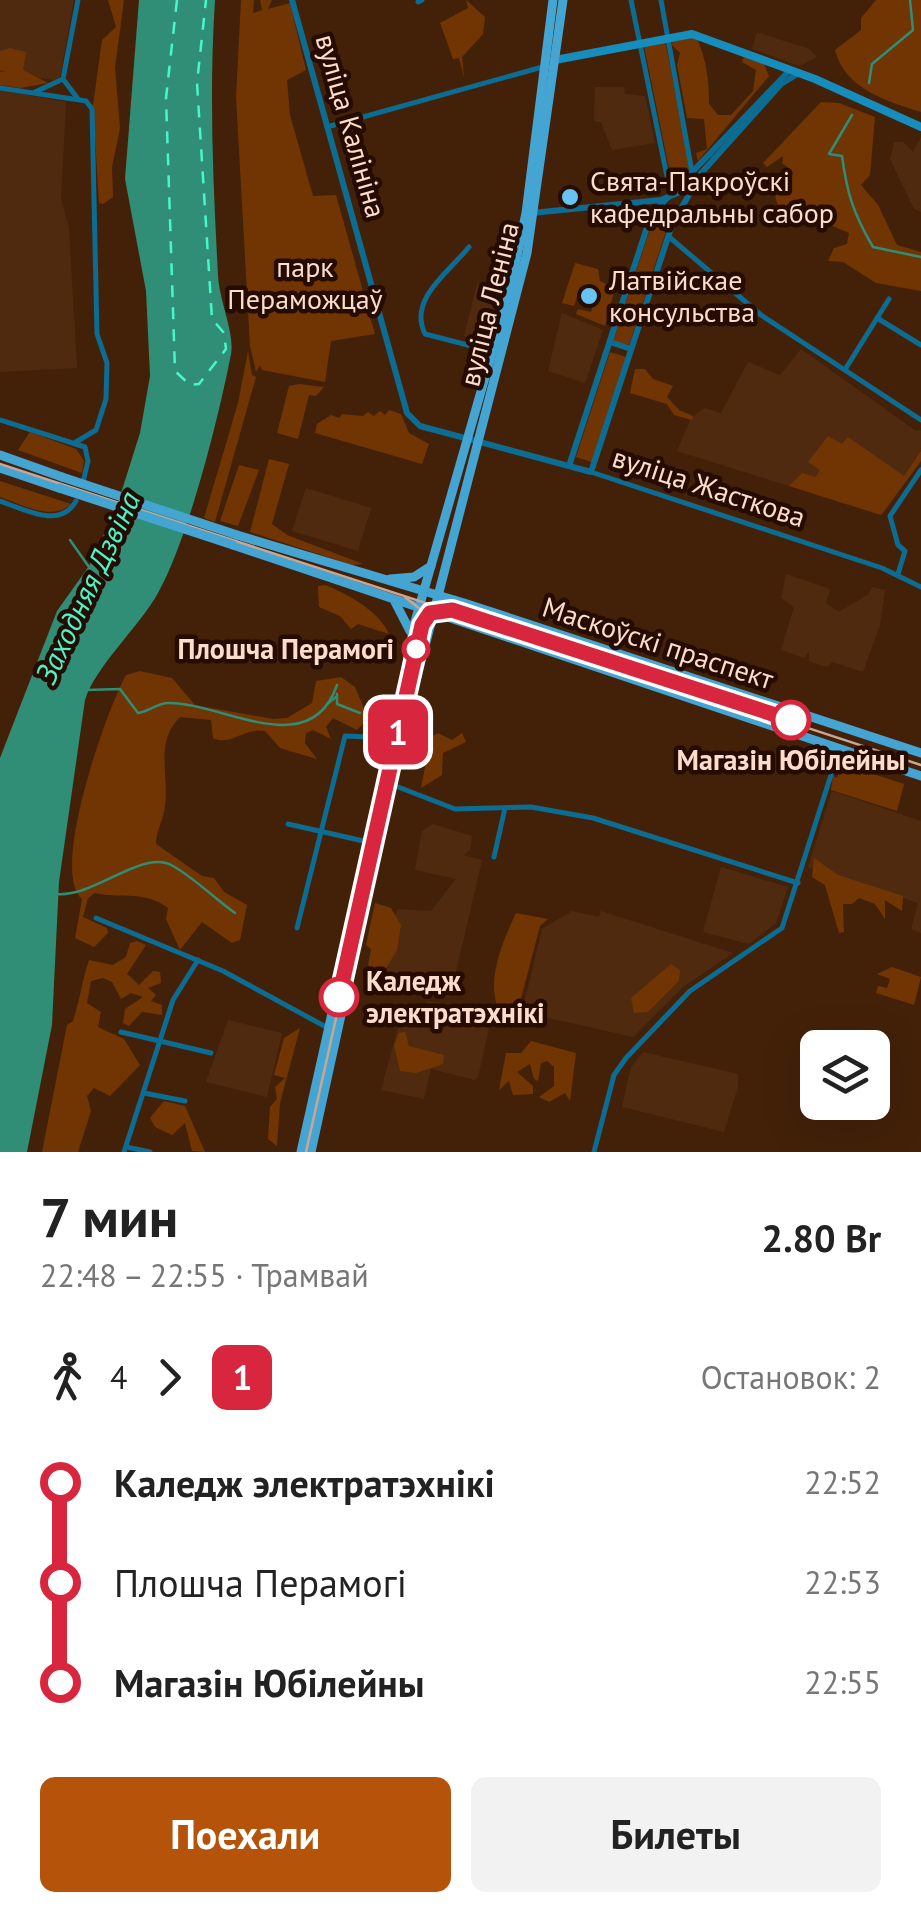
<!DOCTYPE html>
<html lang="ru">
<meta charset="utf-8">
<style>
:root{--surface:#fff;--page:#f2f2f2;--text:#222;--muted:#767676;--accent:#b45309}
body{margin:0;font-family:"PT Sans",sans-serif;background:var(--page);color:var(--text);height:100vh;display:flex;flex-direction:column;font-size:38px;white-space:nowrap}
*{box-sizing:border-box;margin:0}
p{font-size:32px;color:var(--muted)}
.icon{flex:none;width:55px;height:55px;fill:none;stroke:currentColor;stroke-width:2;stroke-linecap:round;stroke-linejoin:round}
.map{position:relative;height:1152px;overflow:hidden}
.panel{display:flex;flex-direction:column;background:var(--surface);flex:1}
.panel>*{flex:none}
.badge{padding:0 20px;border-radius:15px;font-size:35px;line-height:65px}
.buttons{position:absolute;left:800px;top:1030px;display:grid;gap:20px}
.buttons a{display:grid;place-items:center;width:90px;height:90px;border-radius:15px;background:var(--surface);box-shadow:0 10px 40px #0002;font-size:50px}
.map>.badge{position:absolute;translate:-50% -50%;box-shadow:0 0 0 5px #fff}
.legs{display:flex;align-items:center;gap:15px;height:110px;padding:0 40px;font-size:32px}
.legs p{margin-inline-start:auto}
.summary{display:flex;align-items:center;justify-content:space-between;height:170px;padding:0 40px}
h1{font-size:55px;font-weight:700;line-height:75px}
.primary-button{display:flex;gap:20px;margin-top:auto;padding:20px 40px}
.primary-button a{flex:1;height:115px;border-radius:15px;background:var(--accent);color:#fff;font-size:40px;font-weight:700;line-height:115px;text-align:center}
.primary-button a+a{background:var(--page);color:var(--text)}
ul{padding:0 40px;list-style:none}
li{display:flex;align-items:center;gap:35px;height:100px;font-size:38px}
li i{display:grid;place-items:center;width:15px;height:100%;margin:0 12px;background:currentColor}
li i::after{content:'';width:25px;height:25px;margin:-12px;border:8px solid;border-radius:50%;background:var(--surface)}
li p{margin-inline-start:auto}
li:first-child i{background:linear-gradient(#0000 50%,currentColor 0)}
li:last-child i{background:linear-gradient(currentColor 50%,#0000 0)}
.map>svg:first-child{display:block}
.built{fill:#502a0f}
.green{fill:#713503}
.water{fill:#2f8e75}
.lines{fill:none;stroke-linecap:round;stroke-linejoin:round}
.stream{stroke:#2f8e75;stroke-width:2.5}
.ferry{stroke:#48f6cb;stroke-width:2.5;stroke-dasharray:12 10;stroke-linecap:butt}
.minor{stroke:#0c6c91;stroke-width:5}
.tertiary{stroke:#0c6c91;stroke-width:6}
.secondary{stroke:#158dbd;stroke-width:8}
.primary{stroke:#44a5d3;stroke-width:9}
.tram{stroke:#c7a793;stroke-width:2.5}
.primary-bridge{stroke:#44a5d3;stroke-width:9}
.line-1-casing{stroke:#fff;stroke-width:22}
.line-1{stroke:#d7263d;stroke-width:15}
.poi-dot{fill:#69c3f1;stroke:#250b00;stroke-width:4}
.stop-1-dot{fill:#fff;stroke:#d7263d;stroke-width:5}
.labels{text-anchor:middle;stroke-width:9;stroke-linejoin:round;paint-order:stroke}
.street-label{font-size:28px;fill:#fcddcb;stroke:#250b00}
.poi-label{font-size:28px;fill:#fcddcb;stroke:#250b00;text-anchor:start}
.park-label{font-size:28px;fill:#f8dccc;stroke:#250b00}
.stop-label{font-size:28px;font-weight:bold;fill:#fcddcb;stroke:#250b00;text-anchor:end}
.water-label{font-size:30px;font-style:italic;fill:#48f6cb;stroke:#250b00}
</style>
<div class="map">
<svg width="921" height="1152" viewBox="0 0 921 1152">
<rect width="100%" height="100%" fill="#432109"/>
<!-- built -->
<g class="built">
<path d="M0,0H74L60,77L54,80L0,73Z"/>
<path d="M757,32L809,49L817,57L799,66L752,49Z"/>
<path d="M595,87H624L625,94L645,96L655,143L612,150L601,122L594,121Z"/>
<path d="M0,90L66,102L61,198L69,229L77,368L0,372Z"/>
<path d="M921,137V212L914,209L890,159L894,142H903L913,152Z"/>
<path d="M477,284L499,290L486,342L464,336Z"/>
<path d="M562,313L603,330L585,383L548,371Z"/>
<path d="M801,349L916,431L921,430V461L882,515L677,451L691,418L704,408L721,413L748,362L780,375Z"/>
<path d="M306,488L371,508L358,551L292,531Z"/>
<path d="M786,574L830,589L826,603L839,612L869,594L872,587L885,590L880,625L863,672L832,662L827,667L809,661V650L805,658L781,650L794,607L781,598Z"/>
<path d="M832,791L921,821V933L911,929L918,903L808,867Z"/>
<path d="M433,824L472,836L470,850L464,855L482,860L450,997L385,983L397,909L431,911L456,879L415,870L422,831Z"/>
<path d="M721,867L788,887L776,923L749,944L703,932Z"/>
<path d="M572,911L599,917L601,911L733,953L683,987L633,1037L522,1012L542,929Z"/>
<path d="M428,1001L486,1012L491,1019L478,1077L475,1080L431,1069L424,1099L381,1090L402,1013L424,1007Z"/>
<path d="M228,1020L282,1033L267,1097L206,1082Z"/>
<path d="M643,1052L738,1074V1087L724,1132L622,1107L631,1067Z"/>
</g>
<!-- green -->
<g class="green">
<path d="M108,0H124L115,68L120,128L112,167L113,197L103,204L99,203L93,105L102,40L116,27Z"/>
<path d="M241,0H254L253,13L262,10L260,0H272L268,9L290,3L306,70L287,80L290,115L313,196L336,195L375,334L331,341L325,382L262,370L260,365L256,372L250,346L236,97Z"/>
<path d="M466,0L485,17L483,34L462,57L464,77L459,58L453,59L440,23L468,8Z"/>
<path d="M876,0H921V112C886,101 845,89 835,50L861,30V18Z"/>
<path d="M689,36L697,39C707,61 709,81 709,104L718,115H731L753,91L756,70L742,62L744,57L764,64L769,76L698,161L696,153L707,149L704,119L687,118L677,65L680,53L672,45L673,38Z"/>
<path d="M665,41L691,168L672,183L644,46Z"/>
<path d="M10,48L26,52L23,70L48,83L20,88L0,85V72H7L0,70V51Z"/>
<path d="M821,102L839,103L875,117L870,175L861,185L878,205L897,245L921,252V291L876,283L843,262L828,261L834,248L847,244L849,233L797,211L782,210C775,201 773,196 779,186L787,189L792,171L782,163L783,156L767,167L763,163Z"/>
<path d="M654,217L668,225L629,345L613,341Z"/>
<path d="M575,263L598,269L600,281L615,288L605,326L576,314L578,309L591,312L596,291L580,287L574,306L562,303Z"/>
<path d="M248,351L252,375L256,377L215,522L204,518L238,403Z"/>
<path d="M610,352L626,357L592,462L576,457Z"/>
<path d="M635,369H645L653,379L673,386L667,397L679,410L693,416L692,420L674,415L667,404L630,393Z"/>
<path d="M299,384L324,387L316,396L309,395L298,439L277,433L289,386Z"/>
<path d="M389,410L401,414L409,433L429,444L422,464L315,433L317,424L331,415L339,418L342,414L363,416L368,412L374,416L380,411L385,415Z"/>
<path d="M30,432L76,449L84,461L82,473L18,450Z"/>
<path d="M828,436L842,444L848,437L904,476L921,451V461L881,515L789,486L802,473L816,477L820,470L808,462Z"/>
<path d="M269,459L289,464L272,524L287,535L363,564L352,565L250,532Z"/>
<path d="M239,465L259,470L238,526L220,521Z"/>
<path d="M0,481L71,504C52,522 21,504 0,497Z"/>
<path d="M325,585C348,594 379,611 389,634L358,624L351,629L340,616L319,607L318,586Z"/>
<path d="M140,671L172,678L195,705L273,719L287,718L312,703L316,681L341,677L355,687L368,718L357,730L333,718L326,727L331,739L313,730L306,733L305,743L317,759L280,748L265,731C244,727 230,747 213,738L211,720L180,717C153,743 171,778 164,812C162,823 156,831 156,844L202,876L214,878L224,892L247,905L240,940L232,943L202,922L180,950L166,919L168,908C145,890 121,899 95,893L88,898L83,917L107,928L108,933L94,947L75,938L82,899C49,872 107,709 126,675Z"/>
<path d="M438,733L452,740L462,733L466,742L443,753L442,775L421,788L431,737Z"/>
<path d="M842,764L904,784L897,811L831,790L833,776L837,778Z"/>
<path d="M814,858L838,875L903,896L902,911L885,900V919L875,904L859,898L852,904H843L844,932L839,933L825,885L812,877Z"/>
<path d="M375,903L391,908L401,925L397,950L384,972L394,979L390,986L368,965L371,949L366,945Z"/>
<path d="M516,913L548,919L540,926L519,1006L497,1005C487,978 504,938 516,913Z"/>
<path d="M137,941L146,945L127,974L139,985L153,971L160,972L161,983L148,988L156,995L151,1001L162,1005V1015L142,1012L129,1026L123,1023L125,1009L143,997L131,993L121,999L112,982L103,978L91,981L87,1003L101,1012L98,1027L124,1039L140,1065L110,1096L94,1088L87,1096L91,1111L78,1152H42L67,1025L73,1021C80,1000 82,980 89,960L113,965L126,957L130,943Z"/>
<path d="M671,964L680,970L679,981L648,1012L634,1013L631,998Z"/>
<path d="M892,967L921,977L914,1005L876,993L878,986L887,988L890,979L877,974Z"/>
<path d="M300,1028L280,1103L277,1146L268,1139L270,1107L277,1099L275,1087L285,1078L274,1075L284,1038Z"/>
<path d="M405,1032L409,1046L444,1055L443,1064L416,1073L400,1071L394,1045L399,1033Z"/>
<path d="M531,1041L576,1053L570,1101L565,1093L549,1102L539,1097L554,1086V1067L547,1061L541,1063L538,1081L534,1079L530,1064L517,1072L533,1086V1094L513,1095L509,1081L499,1090L506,1053H521Z"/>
<path d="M164,1101L185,1106L205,1152L192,1151L185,1123L172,1135L155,1127L150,1118Z"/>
</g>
<!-- water -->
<path class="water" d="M139,0H215C209,93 213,182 218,275C219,300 235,334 231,354C219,416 189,537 158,593C139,627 95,667 85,700L59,882L52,1025L27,1152H0V758L57,611L89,566L116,509L140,433L150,376L146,291L125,179Z"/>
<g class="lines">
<!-- stream -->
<g class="stream">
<path d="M869,83L872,64L913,30L910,0"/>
<path d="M852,115L829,154L842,156C847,193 853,213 873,247L921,257"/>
<path d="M70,540L89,567"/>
<path d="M86,690L120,689L138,713C148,712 156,704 167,703C220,701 310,764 337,685"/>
<path d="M337,694V704L360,713"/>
<path d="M327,704L336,697"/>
<path d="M56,894C95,898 142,848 173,866C190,875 217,900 235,913"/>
</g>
<!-- ferry -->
<path class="ferry" d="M177,0L166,98L175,371L190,385L199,384L226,349L224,333L212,319L197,83L206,0"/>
<!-- minor -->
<g class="minor">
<path d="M78,0L63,79L78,99"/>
<path d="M631,0L670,191"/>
<path d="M661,0L692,172"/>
<path d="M418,2L422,0"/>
<path d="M0,88L86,101L92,109L97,334L107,363L106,399L96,430L76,442"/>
<path d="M35,92L63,79"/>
<path d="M327,127L546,66"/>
<path d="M668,236L761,315L921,420"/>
<path d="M469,247C449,272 408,299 425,334L495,352"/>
<path d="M877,318L921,345"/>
<path d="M846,368L889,299"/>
<path d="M0,420L85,447L88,461L84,478"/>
<path d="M591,472L882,568L921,587"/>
<path d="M0,501C24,509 60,530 76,501"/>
<path d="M898,574L905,551L898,545L890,516L921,470"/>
<path d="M393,785L455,809L531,807L593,818L798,883"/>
<path d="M288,824L368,842"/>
<path d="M494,857L505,808"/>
<path d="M96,918L223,971L328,1028"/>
<path d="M297,928L345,736L369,737"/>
<path d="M121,1032L211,1053"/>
<path d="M144,1093L185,1101"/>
<path d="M126,1147L150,1152"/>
<path d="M124,1152L173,1000L198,960"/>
<path d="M594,1152L614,1075L626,1058L690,991L782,928L839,750"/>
</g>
<!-- tertiary -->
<g class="tertiary">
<path d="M292,0L407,413L420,426L591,472L672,225L696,182L692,172"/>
<path d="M532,213L661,200L687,189L781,84L799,73"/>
<path d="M610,342L631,349"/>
<path d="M569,466L651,215L790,70"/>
</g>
<!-- secondary -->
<path class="secondary" d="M555,60L692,34L815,79L921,127"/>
<!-- primary -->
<g class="primary">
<path d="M0,455L62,477"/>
<path d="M0,468L59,488"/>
<path d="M237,535L464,603L921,753"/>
<path d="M233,545L921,776"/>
<path d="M390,579L414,577L431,566"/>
<path d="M395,602L410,631"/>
<path d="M301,1152L397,722L414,625L509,294L526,213L553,0"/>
<path d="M311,1152L405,723L527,253L563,0"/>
</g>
<!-- tram -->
<g class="tram">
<path d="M0,464L921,765"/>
<path d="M306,1152L424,626L420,609L405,597"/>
</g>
<!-- primary-bridge -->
<g class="primary-bridge">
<path d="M62,477L237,535"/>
<path d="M59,488L233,545"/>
</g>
</g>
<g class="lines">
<defs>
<path id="line-1" d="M339,997L422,625L430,613L452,610L791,720"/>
</defs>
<!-- line-1 casing -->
<use href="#line-1" class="line-1-casing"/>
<!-- line-1 -->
<use href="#line-1" class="line-1"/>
</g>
<!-- markers -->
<g class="poi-dot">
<circle cx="570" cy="197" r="10"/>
<circle cx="589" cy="296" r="10"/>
</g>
<g class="stop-1-dot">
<circle cx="416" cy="649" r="12"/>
<circle cx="791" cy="720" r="18"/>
<circle cx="339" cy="997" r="18"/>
</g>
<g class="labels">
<!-- street labels -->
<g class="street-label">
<text transform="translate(351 126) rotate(74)" y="10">вуліца Калініна</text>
<text transform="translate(489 304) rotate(-76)" y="10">вуліца Леніна</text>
<text transform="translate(709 487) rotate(18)" y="10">вуліца Жасткова</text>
<text transform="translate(658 643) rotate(18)" y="10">Маскоўскі праспект</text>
</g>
<!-- poi labels -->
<g class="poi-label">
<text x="590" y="191">Свята-Пакроўскі<tspan x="590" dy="32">кафедральны сабор</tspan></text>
<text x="609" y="290">Латвійскае<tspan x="609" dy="32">консульства</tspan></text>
</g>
<!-- park labels -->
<g class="park-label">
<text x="305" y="277">парк<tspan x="305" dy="32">Пераможцаў</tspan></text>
</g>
<!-- stop labels -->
<g class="stop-label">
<text x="394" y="659">Плошча Перамогі</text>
<text x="791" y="770" text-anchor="middle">Магазін Юбілейны</text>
<text x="366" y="991" text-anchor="start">Каледж<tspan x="366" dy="32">электратэхнікі</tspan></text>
</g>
<!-- water labels -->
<g class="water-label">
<text transform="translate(88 588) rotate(-65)" y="10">Заходняя Дзвіна</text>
</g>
</g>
</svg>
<div class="buttons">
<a><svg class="icon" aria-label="layers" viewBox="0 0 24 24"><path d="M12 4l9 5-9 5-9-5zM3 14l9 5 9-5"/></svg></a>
</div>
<b class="badge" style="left:398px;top:732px;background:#d7263d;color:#fff">1</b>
</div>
<section class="panel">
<div class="summary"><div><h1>7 мин</h1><p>22:48 – 22:55 · Трамвай</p></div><b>2.80 Br</b></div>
<div class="legs"><svg class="icon" aria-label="walk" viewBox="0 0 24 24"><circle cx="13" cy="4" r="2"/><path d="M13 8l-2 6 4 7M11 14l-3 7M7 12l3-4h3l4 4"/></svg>4<svg class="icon" aria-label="forward" viewBox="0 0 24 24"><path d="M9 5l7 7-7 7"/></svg><b class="badge" style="background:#d7263d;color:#fff">1</b><p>Остановок: 2</p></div>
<ul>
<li><i style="color:#d7263d"></i><b>Каледж электратэхнікі</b><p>22:52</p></li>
<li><i style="color:#d7263d"></i><span>Плошча Перамогі</span><p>22:53</p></li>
<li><i style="color:#d7263d"></i><b>Магазін Юбілейны</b><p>22:55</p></li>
</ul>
<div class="primary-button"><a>Поехали</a><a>Билеты</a></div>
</section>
